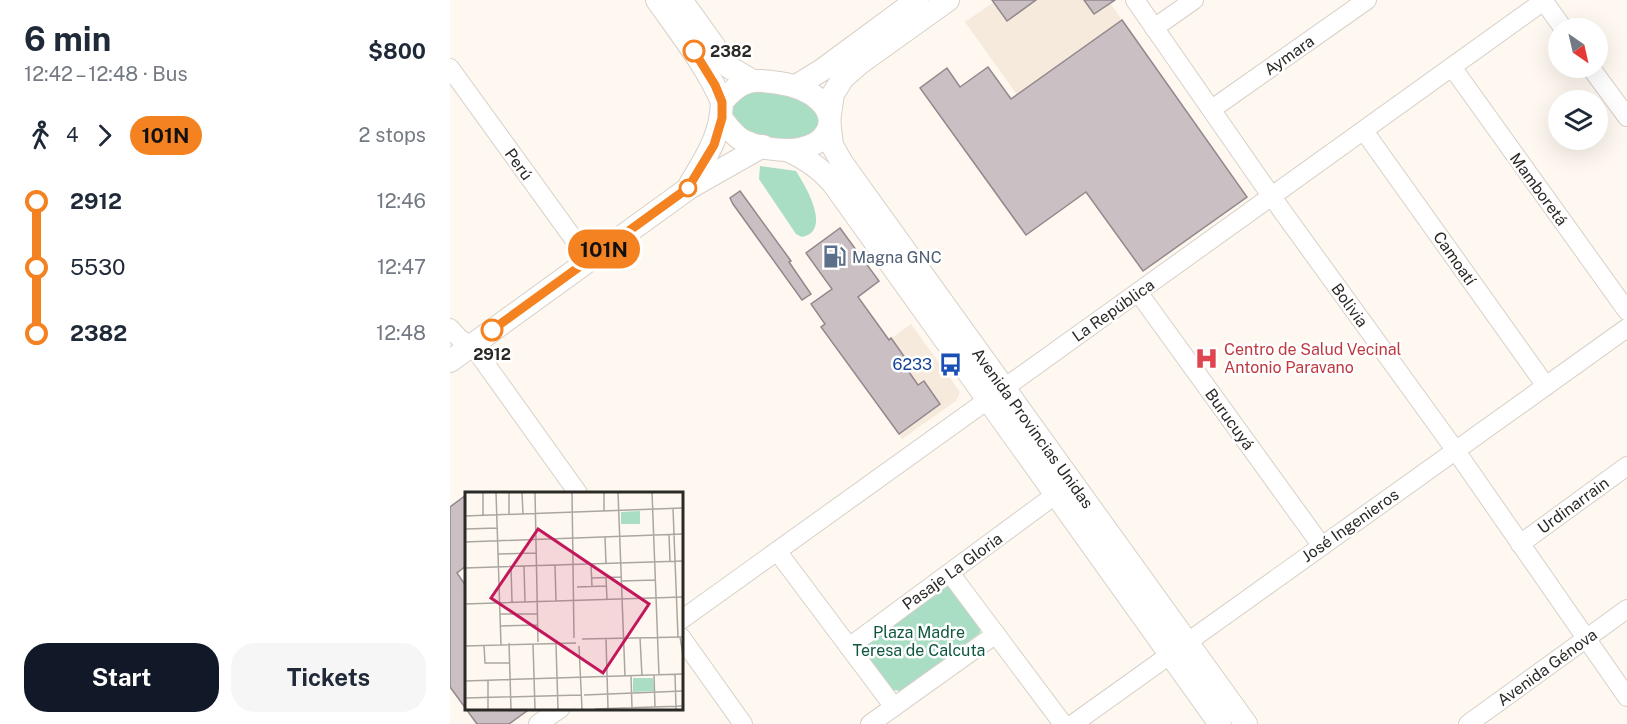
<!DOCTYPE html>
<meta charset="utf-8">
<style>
:root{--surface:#fff;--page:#f6f6f7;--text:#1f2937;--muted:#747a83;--accent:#111827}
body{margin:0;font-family:"Public Sans",sans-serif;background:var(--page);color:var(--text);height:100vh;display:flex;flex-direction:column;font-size:22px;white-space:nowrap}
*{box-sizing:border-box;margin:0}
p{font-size:20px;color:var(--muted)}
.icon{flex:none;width:33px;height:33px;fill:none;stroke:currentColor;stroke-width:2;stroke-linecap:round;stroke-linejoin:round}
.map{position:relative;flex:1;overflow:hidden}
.drawer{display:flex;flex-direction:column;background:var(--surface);width:450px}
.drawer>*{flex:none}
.badge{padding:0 12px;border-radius:20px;font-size:21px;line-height:39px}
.needle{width:39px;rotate:146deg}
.tools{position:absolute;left:1098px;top:18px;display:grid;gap:12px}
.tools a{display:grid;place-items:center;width:60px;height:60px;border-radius:50%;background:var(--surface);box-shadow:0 6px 24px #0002;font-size:30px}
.map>.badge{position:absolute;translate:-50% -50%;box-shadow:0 0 0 3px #fff}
.legs{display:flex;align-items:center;gap:9px;height:66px;padding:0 24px;font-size:20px}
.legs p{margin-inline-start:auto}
.head{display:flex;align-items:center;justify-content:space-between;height:102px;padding:0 24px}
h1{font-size:33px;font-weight:700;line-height:45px}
.button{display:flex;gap:12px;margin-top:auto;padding:12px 24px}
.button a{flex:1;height:69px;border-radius:24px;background:var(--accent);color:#fff;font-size:24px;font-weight:700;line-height:69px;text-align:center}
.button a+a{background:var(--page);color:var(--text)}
ul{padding:0 24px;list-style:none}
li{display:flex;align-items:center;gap:21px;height:66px;font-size:22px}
li i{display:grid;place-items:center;width:9px;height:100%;margin:0 8px;background:currentColor}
li i::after{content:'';width:15px;height:15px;margin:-8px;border:4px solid;border-radius:50%;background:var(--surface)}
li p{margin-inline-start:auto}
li:first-child i{background:linear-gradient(#0000 50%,currentColor 0)}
li:last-child i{background:linear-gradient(currentColor 50%,#0000 0)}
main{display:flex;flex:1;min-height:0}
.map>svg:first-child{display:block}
.built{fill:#f6eadc}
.green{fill:#a9ddc4}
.building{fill:#cac0c4;stroke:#92888c;stroke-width:1.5}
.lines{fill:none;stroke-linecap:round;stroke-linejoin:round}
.minor-casing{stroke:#d7d0c9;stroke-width:20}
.major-casing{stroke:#d7d0c9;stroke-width:24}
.minor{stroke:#fff;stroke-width:18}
.major{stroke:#fff;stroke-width:22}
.line-1-casing{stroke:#fff;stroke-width:14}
.line-1{stroke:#f58220;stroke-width:9}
.stop-1-dot{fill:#fff;stroke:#f58220;stroke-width:3}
.labels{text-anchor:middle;stroke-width:5;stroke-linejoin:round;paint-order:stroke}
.stop-label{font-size:16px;font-weight:bold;fill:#2c2a27;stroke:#fff;text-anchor:start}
.street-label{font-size:16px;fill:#2c2a27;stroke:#fff}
.service-label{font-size:16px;fill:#4e5e75;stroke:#fff;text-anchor:start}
.health-label{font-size:16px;fill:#be3a42;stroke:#fff;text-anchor:start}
.transit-label{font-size:16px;fill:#164399;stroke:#fff;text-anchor:end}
.park-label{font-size:16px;fill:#0e573e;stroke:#fff}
.inset-road{fill:none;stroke:#aaa6a0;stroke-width:1.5}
.view{fill:#c2185b;fill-opacity:0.15;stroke:#c2185b;stroke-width:3}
.inset-edge{fill:none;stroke:#2c2a27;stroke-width:3}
</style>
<main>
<section class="drawer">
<div class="head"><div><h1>6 min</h1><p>12:42 – 12:48 · Bus</p></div><b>$800</b></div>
<div class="legs"><svg class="icon" aria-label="walk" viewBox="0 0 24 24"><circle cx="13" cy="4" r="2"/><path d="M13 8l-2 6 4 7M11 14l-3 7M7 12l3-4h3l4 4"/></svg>4<svg class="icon" aria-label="forward" viewBox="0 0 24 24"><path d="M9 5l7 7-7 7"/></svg><b class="badge" style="background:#f58220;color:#111">101N</b><p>2 stops</p></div>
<ul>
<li><i style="color:#f58220"></i><b>2912</b><p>12:46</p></li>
<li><i style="color:#f58220"></i><span>5530</span><p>12:47</p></li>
<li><i style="color:#f58220"></i><b>2382</b><p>12:48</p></li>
</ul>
<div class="button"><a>Start</a><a>Tickets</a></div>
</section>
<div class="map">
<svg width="1177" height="724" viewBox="0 0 1177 724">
<rect width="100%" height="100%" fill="#fef8f0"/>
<!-- built -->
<g class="built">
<path d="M547,0H658L797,197L693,271L515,22Z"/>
<path d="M461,324L510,392L506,401L452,439L401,367Z"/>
</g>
<!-- green -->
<g class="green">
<path d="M294,91L343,93L360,103L371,118L366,131L349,140L325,139L299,133L280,116V104Z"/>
<path d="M310,166L346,171C354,184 376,219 361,233C359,235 355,236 352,237L346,234L309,179Z"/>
<path d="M495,586L502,587L531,627L530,633L451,691L442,690L413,654L415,645Z"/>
</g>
<!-- building -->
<g class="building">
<path d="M542,0H586L557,21Z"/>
<path d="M634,0H665L644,14Z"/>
<path d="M672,20L797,197L693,271L636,192L576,235L470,88L497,68L510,87L538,67L561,99Z"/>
<path d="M290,191L341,261L339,262L361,294L352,300L283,204L280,198Z"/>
<path d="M390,228L429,281L408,297L439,340L441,338L456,359L452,362L468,385L474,381L490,404L449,434L371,327L375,324L361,304L382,289L356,253Z"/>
<path d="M16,495V566L7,573L16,586V708H81L59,724H27L0,687V507Z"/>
</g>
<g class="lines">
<defs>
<g id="minor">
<path d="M685,0L822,197L1006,451L1177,697"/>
<path d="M1093,0L1113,28"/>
<path d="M704,28L744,0"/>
<path d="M1002,67L1177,311"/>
<path d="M0,68L139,260"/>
<path d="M1141,68L1177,117"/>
<path d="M762,109L917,0"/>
<path d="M914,131L1096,386"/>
<path d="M688,292L871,545"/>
<path d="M0,328L10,339L22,345L128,493"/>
<path d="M1070,544L1177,466"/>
<path d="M327,551L444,707"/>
<path d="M500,573L613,724"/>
<path d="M231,620C518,412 808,208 1095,0"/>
<path d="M231,637L293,724"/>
<path d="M399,647L605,495"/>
<path d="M88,724L111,708"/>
<path d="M420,724L546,634"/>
<path d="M623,724L1177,328"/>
<path d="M1018,724L1177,609"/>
</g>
<g id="major">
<path d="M207,0C230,33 256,65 272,102"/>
<path d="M231,0L279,67L301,80"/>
<path d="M346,86L372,70L467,0"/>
<path d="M380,114L383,94L393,78L410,63L498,0"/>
<path d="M380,128L382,145L392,163L796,724"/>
<path d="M337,150C357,159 372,169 385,186L770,724"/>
<path d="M239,186C256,157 271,136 272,102C290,80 302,78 329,83C344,85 358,89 370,101C391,122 375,145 349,149C332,152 309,148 294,141C284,136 278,127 272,119"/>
<path d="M0,361L239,188L313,146"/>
</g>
</defs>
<!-- minor casing -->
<use href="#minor" class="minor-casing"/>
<!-- major casing -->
<use href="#major" class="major-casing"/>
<!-- minor -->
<use href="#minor" class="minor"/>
<!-- major -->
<use href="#major" class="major"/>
</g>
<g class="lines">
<defs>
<path id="line-1" d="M42,330L238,188L264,145L272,118V102L265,85L244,51"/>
</defs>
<!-- line-1 casing -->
<use href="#line-1" class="line-1-casing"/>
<!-- line-1 -->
<use href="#line-1" class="line-1"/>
</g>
<!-- icons -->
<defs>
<symbol id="fuel-bare" viewBox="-9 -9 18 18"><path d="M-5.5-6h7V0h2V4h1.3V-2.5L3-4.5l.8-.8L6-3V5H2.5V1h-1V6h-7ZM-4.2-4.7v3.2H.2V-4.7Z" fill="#5c6f8a" stroke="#fff" stroke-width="2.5" paint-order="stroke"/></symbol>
<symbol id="hospital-bare" viewBox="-9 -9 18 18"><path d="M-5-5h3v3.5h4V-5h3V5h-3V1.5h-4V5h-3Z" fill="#e0444e" stroke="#fff" stroke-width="2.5" paint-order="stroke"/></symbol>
<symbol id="bus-bare" viewBox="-9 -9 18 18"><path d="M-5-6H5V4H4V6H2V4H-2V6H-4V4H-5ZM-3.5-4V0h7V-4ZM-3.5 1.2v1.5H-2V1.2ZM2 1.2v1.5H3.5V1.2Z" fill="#1a4fb4" stroke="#fff" stroke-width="2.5" paint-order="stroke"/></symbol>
</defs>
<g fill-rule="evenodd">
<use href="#fuel-bare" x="368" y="240" width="33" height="33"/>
<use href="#hospital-bare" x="740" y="342" width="33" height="33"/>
<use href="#bus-bare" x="484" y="348" width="33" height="33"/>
</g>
<!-- markers -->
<g class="stop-1-dot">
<circle cx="244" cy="51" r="10"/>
<circle cx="238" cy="188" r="8"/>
<circle cx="42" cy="330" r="10"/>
</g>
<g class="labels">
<!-- stop labels -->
<g class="stop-label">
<text x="260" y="57">2382</text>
<text x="42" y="360" text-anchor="middle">2912</text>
</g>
<!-- street labels -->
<g class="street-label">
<text transform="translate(839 55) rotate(-35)" y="6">Aymara</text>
<text transform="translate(69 164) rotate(54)" y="6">Perú</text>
<text transform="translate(1089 189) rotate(54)" y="6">Mamboretá</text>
<text transform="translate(1005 258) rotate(55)" y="6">Camoatí</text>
<text transform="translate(900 305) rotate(54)" y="6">Bolivia</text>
<text transform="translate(663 310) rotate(-35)" y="6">La República</text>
<text transform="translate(780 419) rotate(54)" y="6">Burucuyá</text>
<text transform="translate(583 428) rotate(54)" y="6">Avenida Provincias Unidas</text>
<text transform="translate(1123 505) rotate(-36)" y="6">Urdinarrain</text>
<text transform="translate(900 525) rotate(-35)" y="6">José Ingenieros</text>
<text transform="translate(502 571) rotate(-36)" y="6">Pasaje La Gloria</text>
<text transform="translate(1097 667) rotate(-36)" y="6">Avenida Génova</text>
</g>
<!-- service labels -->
<g class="service-label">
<text x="402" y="263">Magna GNC</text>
</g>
<!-- health labels -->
<g class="health-label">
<text x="774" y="355">Centro de Salud Vecinal<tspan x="774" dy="18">Antonio Paravano</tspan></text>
</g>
<!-- transit labels -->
<g class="transit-label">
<text x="482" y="370">6233</text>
</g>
<!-- park labels -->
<g class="park-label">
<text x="469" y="638">Plaza Madre<tspan x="469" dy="18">Teresa de Calcuta</tspan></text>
</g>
</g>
<!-- overview -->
<g transform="translate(15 492)">
<rect width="218" height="218" fill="#fef8f0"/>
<path d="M175,19V32H156V20ZM168,186H188L189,199L168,200Z" fill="#a9ddc4"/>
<path class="inset-road" d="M18,0V23M31,0L36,153M44,0V22M57,0L58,22M70,0L73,150M107,0L109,146M139,0V19M153,0L160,184M187,0L194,183M208,17L213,145M0,24L218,16M0,37L32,36M204,43L205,69M140,45L141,72M0,50L218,42M33,62L71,61M126,72L127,95M90,73L91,109M59,74L60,110M46,75L47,110M0,76L218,69M141,85L142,108M127,86L156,85M156,89L191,88M112,95L141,94M0,112L218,105M35,122H73M35,134L73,133M215,145L218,163M175,146L177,184M117,147L218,145M141,147L143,216M44,151L46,217M68,152L70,217M91,152L93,217M19,153L20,171H44M0,154L111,151M114,154L117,217M210,182L211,217M189,183L190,215M166,184L167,216M23,188V217M0,189L218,182M119,203L218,199M0,206L116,203M130,217L218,214"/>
<path class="view" d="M73,37L184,112L138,181L26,106Z"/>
<rect width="218" height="218" class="inset-edge"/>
</g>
</svg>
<div class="tools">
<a><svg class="needle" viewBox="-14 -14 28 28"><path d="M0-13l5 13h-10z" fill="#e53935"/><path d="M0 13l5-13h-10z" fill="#747a83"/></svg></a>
<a><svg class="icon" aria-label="layers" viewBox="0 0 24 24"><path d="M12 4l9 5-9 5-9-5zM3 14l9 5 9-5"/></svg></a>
</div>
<b class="badge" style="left:154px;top:249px;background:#f58220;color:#111">101N</b>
</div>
</main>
